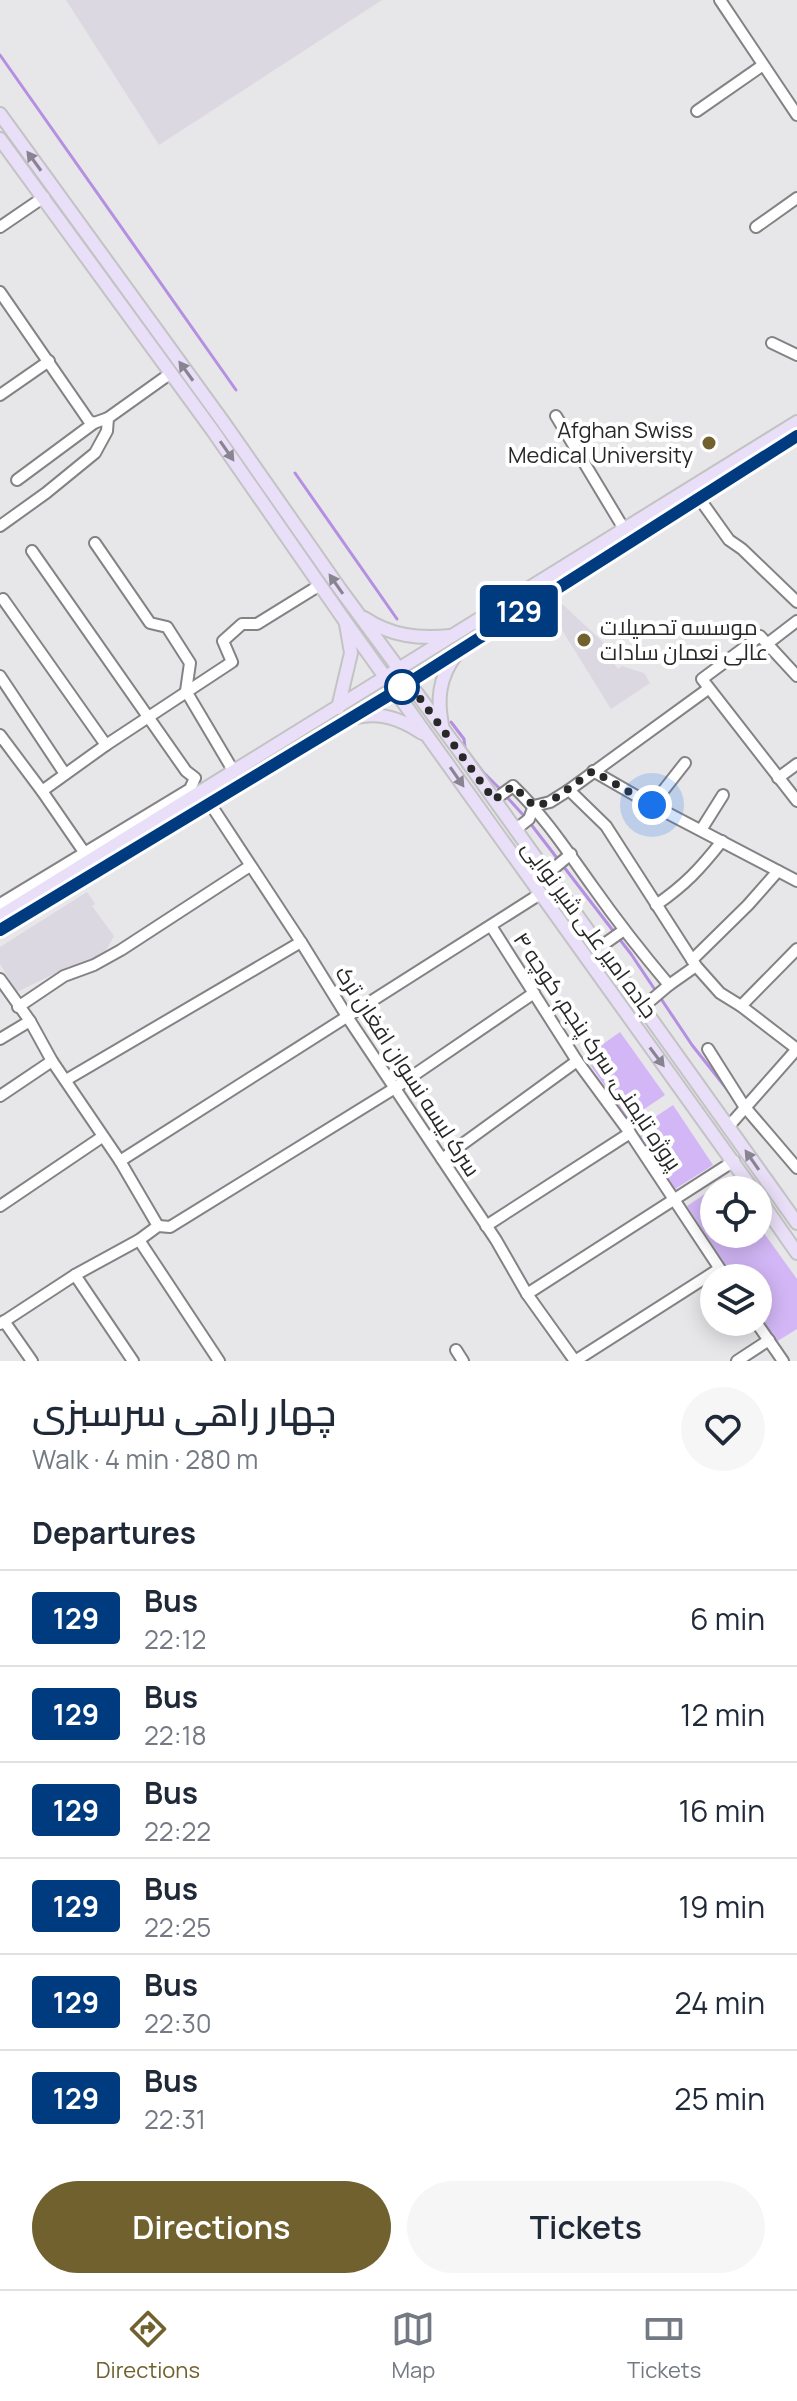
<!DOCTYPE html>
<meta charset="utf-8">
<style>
:root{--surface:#fff;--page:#f6f6f7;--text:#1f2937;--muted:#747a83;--line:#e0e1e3;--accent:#70612f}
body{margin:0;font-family:Manrope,Cairo,sans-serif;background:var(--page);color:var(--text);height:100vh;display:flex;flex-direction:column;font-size:30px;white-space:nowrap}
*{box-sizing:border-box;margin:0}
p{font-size:26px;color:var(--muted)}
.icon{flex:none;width:44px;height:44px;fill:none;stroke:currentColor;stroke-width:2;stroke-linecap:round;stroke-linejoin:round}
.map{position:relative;height:1361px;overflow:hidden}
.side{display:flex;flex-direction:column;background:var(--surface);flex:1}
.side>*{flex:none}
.badge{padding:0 16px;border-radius:6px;font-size:28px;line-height:52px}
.fabs{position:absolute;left:700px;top:1176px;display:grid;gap:16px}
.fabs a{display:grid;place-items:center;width:72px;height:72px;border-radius:50%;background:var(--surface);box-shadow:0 4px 20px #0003;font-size:40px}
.you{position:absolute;width:40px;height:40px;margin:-20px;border:6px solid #fff;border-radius:50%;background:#1a73e8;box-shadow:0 0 0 12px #1a73e833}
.map>.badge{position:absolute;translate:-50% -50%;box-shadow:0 0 0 4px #fff}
h2{padding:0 32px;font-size:30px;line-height:72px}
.round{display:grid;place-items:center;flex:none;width:84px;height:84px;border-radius:42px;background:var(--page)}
.summary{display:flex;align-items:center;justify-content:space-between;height:136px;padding:0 32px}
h1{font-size:38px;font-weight:600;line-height:60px}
.primary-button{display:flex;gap:16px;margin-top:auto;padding:16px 32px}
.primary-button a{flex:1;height:92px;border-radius:48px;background:var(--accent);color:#fff;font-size:32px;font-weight:600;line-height:92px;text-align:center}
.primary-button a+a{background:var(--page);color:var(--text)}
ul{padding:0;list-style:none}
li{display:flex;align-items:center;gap:24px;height:96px;padding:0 32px;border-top:2px solid var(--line)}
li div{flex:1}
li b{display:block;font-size:30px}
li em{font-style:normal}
li .badge{min-width:88px;font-weight:700;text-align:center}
.tabs{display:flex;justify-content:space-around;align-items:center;height:112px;border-top:2px solid var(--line);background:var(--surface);font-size:22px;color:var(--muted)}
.tabs a{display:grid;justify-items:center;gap:4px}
.tabs .active{color:var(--accent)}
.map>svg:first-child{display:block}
.built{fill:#dcd8e2}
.green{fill:#d2b6f6}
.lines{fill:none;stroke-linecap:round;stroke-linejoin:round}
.stream{stroke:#b48fe2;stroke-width:3}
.minor-casing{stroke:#848285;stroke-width:14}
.major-casing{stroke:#c3c3c3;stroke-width:16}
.minor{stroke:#fff;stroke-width:10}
.major{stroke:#e9dff8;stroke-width:12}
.oneway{fill:#888490}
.line-casing{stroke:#fff;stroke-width:18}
.line{stroke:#003b80;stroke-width:12}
.walk{stroke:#282829;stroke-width:8;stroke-dasharray:0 14.4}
.poi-dot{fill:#70612f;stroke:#fff;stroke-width:3}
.stop-dot{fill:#fff;stroke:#003b80;stroke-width:4}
.labels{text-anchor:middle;stroke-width:8;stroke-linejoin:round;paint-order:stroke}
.poi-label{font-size:22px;fill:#282829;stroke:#fff;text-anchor:end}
.street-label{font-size:22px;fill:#282829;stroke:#fff}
</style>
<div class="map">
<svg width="797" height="1361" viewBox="0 0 797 1361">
<rect width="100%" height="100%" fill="#e7e6e9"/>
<!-- built -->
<g class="built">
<path d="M66,0H382L159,145Z"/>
<path d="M560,602L618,656L612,661L618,669L622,666L644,673L650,683L611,709L549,609Z"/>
<path d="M87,892L95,904L92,906L114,936L106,950L91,964L82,966H70L17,992L0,964V947Z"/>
</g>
<!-- green -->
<g class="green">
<path d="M620,1032L665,1095L628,1120L585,1057Z"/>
<path d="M673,1105L713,1165L675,1189L636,1130Z"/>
<path d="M726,1180L733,1190H714V1234H758V1225L797,1279V1329L776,1342L758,1315V1278H734L687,1206Z"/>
</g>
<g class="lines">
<!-- stream -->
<g class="stream">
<path d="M0,55L236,390"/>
<path d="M295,473L397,619"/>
<path d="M451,722L464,739L465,748L483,772L501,790"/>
<path d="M506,796L525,817"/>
<path d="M530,823L631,954L692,1045L730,1093"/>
</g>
<defs>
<g id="minor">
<path d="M720,0L797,115"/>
<path d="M697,111L763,65"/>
<path d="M0,227L44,197"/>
<path d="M756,227L797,198"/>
<path d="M0,292L89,421L94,423L108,418"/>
<path d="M772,343L797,355"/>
<path d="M0,395L49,361"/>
<path d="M556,416L624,529"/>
<path d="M17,480L94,423"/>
<path d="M699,498L729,540L742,549L797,602"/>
<path d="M0,526L46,493L95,453L107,431L108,418L171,373"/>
<path d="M95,543L150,623L167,627L190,663L186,691L234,772"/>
<path d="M3,599L106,745"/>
<path d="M767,644L797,621"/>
<path d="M0,676L65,774"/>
<path d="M797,676L760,636L702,679L797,801"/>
<path d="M0,735L42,791"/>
<path d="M593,771L652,805L797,881"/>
<path d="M778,778L797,764"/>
<path d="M569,790L606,826L696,966L720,993L741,1006L797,1049"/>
<path d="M494,800L513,786C546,818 567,851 593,887C617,921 642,953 669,985"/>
<path d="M209,802L301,942L348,1018L496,1240L527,1294L575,1361"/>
<path d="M652,805L685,763"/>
<path d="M515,830L529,819L534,806L550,802L569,790L708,689"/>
<path d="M701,830L723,795"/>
<path d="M84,852L42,791L106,745L232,662L223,641L242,624H257L320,585"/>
<path d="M547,874L571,854"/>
<path d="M0,904L190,789L195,778L186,771L32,551"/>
<path d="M656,905C685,885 700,869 722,841"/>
<path d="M491,926L577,1061L630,1133L726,1278"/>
<path d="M600,947L624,930"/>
<path d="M692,960L748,905L778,871"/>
<path d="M0,979L30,1021L52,1061L120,1161L158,1226"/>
<path d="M741,1006L797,949"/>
<path d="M18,1007L64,976L94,965L121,950L250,866"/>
<path d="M643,1007L669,985L696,966"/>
<path d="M0,1039L30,1021"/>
<path d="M708,1049L744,1106L797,1168"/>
<path d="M66,1080L301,942"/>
<path d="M0,1096L52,1061"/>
<path d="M729,1126L797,1049"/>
<path d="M442,1159L577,1061"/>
<path d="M120,1161L540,894"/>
<path d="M0,1206L102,1137"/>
<path d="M486,1226L630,1133"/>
<path d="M139,1240L219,1361"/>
<path d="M75,1275L133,1361"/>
<path d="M527,1294L734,1161"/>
<path d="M4,1321L32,1361"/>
<path d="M756,1322L783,1361"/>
<path d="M0,1324L75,1275L139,1240L158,1226L170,1227L395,1088L534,993"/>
<path d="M456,1350L463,1361"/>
<path d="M575,1361L719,1269"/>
<path d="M737,1361L769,1340"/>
</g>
<g id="major">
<path d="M0,114L224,423L340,589L466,760L797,1223"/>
<path d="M0,139L213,431L345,621L753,1190"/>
<path d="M364,618C391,636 418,639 450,636"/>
<path d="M338,708L351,653L346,624"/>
<path d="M357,717C381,711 403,720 422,733"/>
<path d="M442,725C437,699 439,678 455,656"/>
<path d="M0,916L797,422"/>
<path d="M0,930L396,691L797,436"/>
<path d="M758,1197L797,1253"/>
</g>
</defs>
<!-- minor casing -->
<use href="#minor" class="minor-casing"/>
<!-- major casing -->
<use href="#major" class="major-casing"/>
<!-- minor -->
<use href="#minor" class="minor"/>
<!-- major -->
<use href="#major" class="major"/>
</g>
<!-- one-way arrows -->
<defs><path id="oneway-solid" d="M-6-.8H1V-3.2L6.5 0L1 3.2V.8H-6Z" transform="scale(2)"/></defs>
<g class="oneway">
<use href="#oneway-solid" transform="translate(34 161) rotate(-126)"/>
<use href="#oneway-solid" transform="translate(186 371) rotate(-126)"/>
<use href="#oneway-solid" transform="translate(227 451) rotate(55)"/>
<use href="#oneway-solid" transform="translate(336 584) rotate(-125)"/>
<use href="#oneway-solid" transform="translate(457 777) rotate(55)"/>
<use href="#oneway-solid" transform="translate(657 1057) rotate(53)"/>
<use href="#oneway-solid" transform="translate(752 1160) rotate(-125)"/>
</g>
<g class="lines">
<defs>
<path id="line" d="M0,930L396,691L797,436"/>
</defs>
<!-- line casing -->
<use href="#line" class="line-casing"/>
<!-- line -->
<use href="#line" class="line"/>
<!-- walk -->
<path class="walk" d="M402,687L396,691L408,682L494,800L513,786L534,806L550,802L593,771L652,805"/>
</g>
<!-- markers -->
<g class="poi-dot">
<circle cx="709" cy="443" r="8"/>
<circle cx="584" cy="640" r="8"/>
</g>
<circle class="stop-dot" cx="402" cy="687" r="16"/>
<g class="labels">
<!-- poi labels -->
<g class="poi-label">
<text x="693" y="438">Afghan Swiss<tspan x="693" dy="25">Medical University</tspan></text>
<text x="600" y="635" text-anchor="start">موسسه تحصیلات<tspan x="600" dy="25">عالی نعمان سادات</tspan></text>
</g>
<!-- street labels -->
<g class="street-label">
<text transform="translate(590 929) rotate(54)" y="8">جاده امیر علی شیر نوایی</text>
<text transform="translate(598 1051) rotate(56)" y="8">پروژه تایمنی، سرک پنجم، کوچه ۴</text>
<text transform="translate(408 1071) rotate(57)" y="8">سرک لیسه نسوان افغان‌ ترک</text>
</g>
</g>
</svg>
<div class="fabs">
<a><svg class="icon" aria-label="locate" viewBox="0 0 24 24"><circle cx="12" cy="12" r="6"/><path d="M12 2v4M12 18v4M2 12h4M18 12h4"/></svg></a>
<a><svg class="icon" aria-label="layers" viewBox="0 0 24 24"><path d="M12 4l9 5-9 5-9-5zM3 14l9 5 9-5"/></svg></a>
</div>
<div class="you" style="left:652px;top:805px"></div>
<b class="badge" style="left:519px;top:611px;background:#003b80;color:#fff">129</b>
</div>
<section class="side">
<div class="summary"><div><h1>چهار راهی سرسبزی</h1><p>Walk · 4 min · 280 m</p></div><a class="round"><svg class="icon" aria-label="heart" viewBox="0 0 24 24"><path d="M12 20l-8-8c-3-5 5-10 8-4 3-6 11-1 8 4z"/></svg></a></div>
<h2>Departures</h2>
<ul>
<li><span class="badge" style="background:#003b80;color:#fff">129</span><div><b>Bus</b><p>22:12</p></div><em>6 min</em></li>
<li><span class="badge" style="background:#003b80;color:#fff">129</span><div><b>Bus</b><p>22:18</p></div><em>12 min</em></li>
<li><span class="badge" style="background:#003b80;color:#fff">129</span><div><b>Bus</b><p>22:22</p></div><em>16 min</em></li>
<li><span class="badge" style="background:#003b80;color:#fff">129</span><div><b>Bus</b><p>22:25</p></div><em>19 min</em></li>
<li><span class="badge" style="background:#003b80;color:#fff">129</span><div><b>Bus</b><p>22:30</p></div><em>24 min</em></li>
<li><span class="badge" style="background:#003b80;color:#fff">129</span><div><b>Bus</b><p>22:31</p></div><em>25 min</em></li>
</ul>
<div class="primary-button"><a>Directions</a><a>Tickets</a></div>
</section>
<nav class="tabs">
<a class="active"><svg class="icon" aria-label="directions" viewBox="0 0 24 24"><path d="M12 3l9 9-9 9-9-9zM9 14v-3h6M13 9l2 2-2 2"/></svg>Directions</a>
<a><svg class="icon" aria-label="map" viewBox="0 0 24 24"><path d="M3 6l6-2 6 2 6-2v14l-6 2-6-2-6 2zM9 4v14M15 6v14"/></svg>Map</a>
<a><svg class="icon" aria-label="tickets" viewBox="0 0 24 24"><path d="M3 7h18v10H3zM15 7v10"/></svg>Tickets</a>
</nav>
